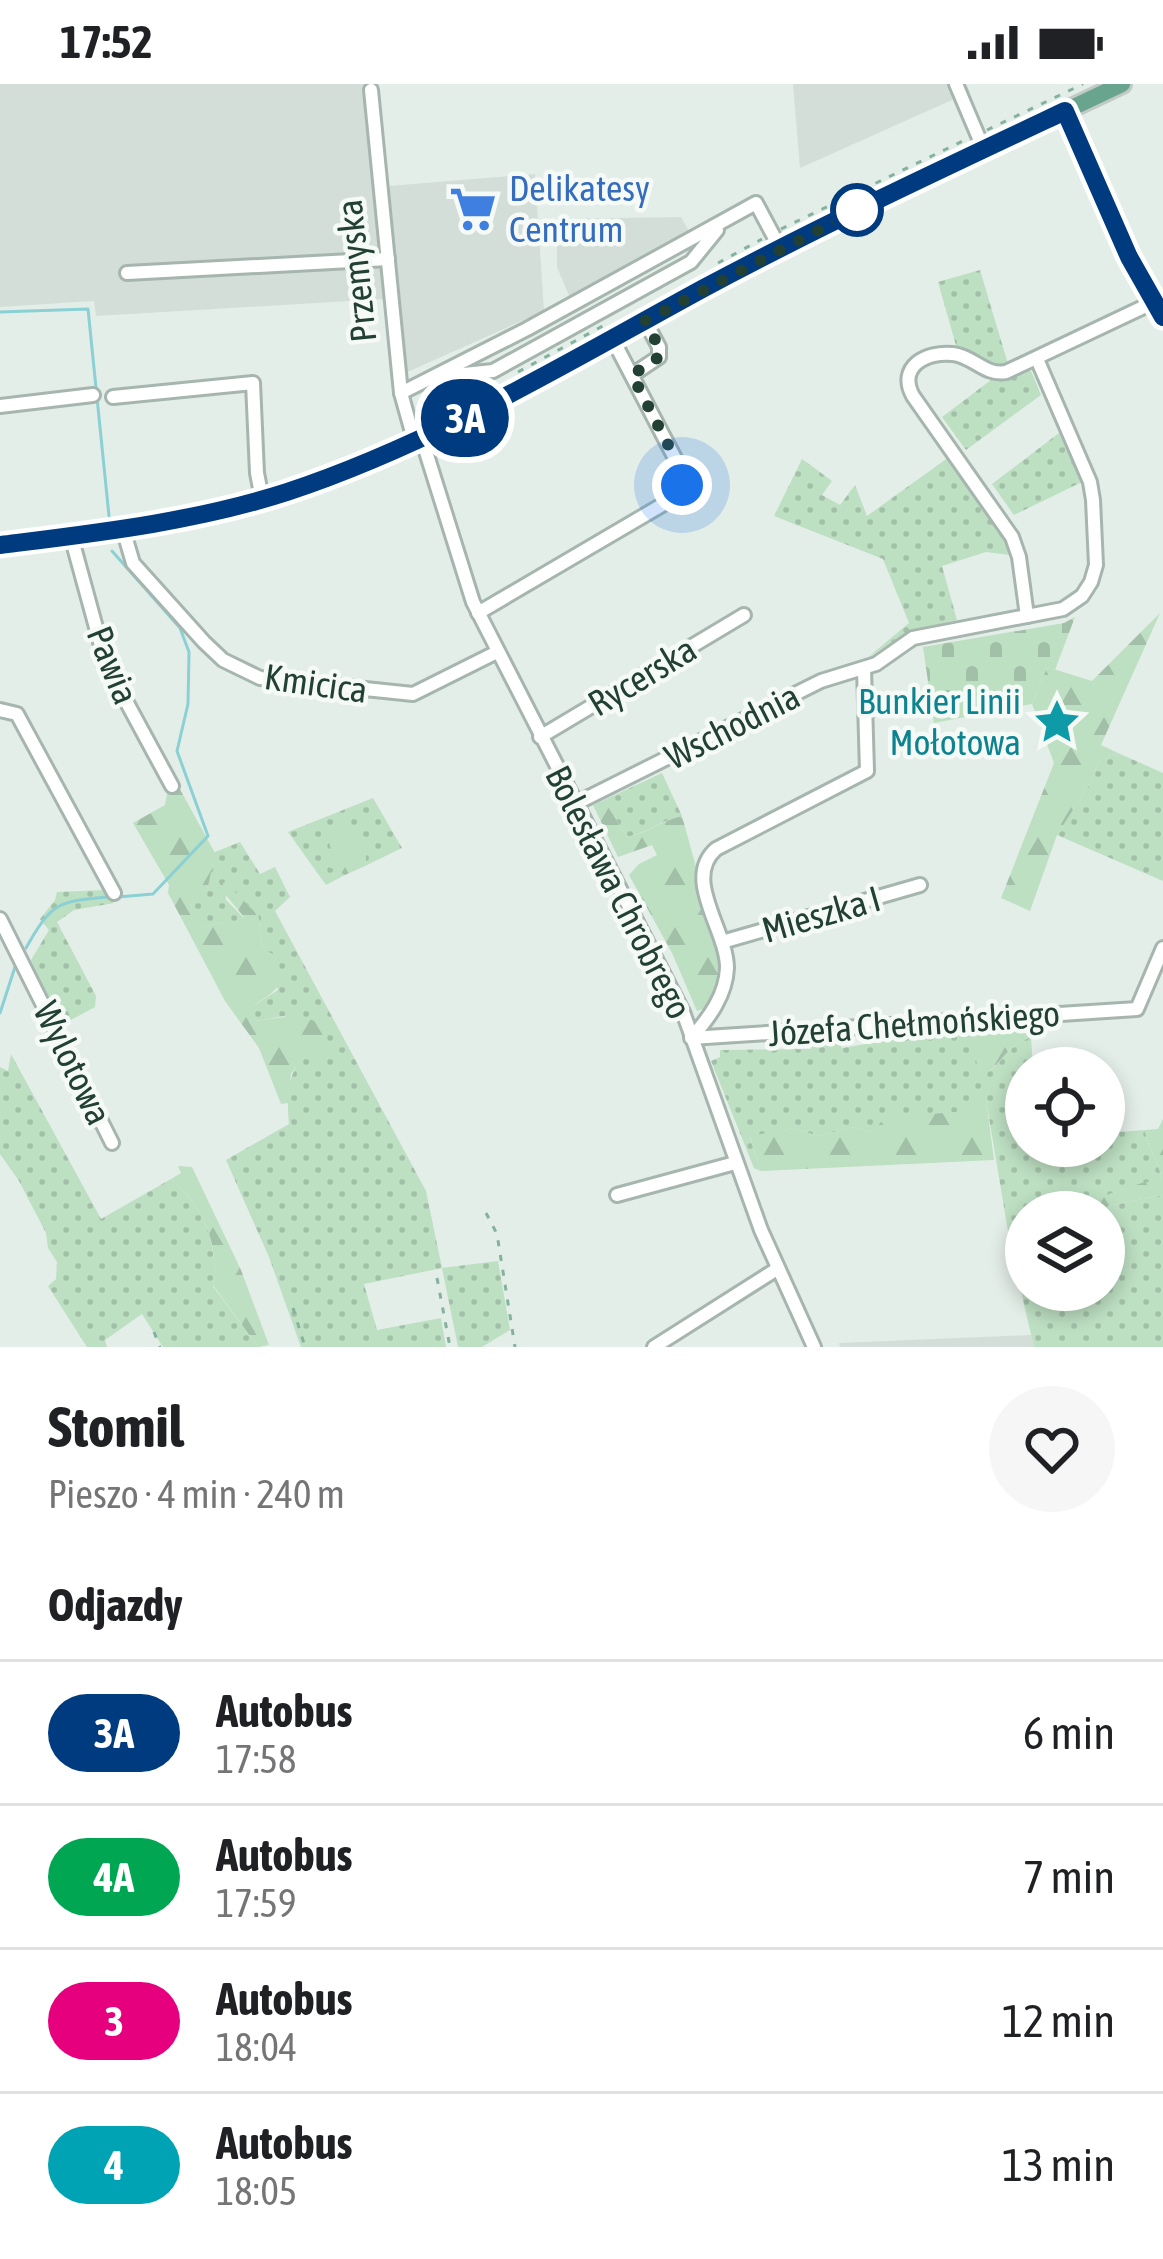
<!DOCTYPE html>
<html lang="pl">
<meta charset="utf-8">
<style>
:root{--surface:#fff;--page:#f6f6f6;--text:#202124;--muted:#757577;--line:#e0e0e0}
body{margin:0;font-family:"Asap Condensed",sans-serif;background:var(--page);color:var(--text);height:100vh;display:flex;flex-direction:column;font-size:45px;white-space:nowrap}
*{box-sizing:border-box;margin:0}
p{font-size:39px;color:var(--muted)}
.icon{flex:none;width:66px;height:66px;fill:none;stroke:currentColor;stroke-width:2;stroke-linecap:round;stroke-linejoin:round}
.map{position:relative;height:1263px;overflow:hidden}
.side{display:flex;flex-direction:column;background:var(--surface);flex:1}
.side>*{flex:none}
.badge{padding:0 24px;border-radius:39px;font-size:42px;line-height:78px}
.controls{position:absolute;left:1005px;top:963px;display:grid;gap:24px}
.controls a{display:grid;place-items:center;width:120px;height:120px;border-radius:50%;background:var(--surface);box-shadow:0 6px 18px #0003;font-size:60px}
.you{position:absolute;width:60px;height:60px;margin:-30px;border:9px solid #fff;border-radius:50%;background:#1a73e8;box-shadow:0 0 0 18px #1a73e833}
.map>.badge{position:absolute;translate:-50% -50%;box-shadow:0 0 0 6px #fff}
h2{padding:0 48px;font-size:45px;line-height:108px}
.round{display:grid;place-items:center;flex:none;width:126px;height:126px;border-radius:63px;background:var(--page)}
.overview{display:flex;align-items:center;justify-content:space-between;height:204px;padding:0 48px}
h1{font-size:57px;font-weight:700;line-height:90px}
ul{padding:0;list-style:none}
li{display:flex;align-items:center;gap:36px;height:144px;padding:0 48px;border-top:3px solid var(--line)}
li div{flex:1}
li b{display:block;font-size:45px}
li em{font-style:normal}
li .badge{min-width:132px;font-weight:700;text-align:center}
.status{display:flex;justify-content:space-between;align-items:center;height:84px;padding:0 60px;background:var(--surface);direction:ltr}
.status svg{height:33px;fill:currentColor}
.map>svg:first-child{display:block}
.built{fill:#d2ded7}
.green{fill:url(#green-dots)}
.forest{fill:url(#forest-firs)}
.cemetery{fill:url(#cemetery-stones)}
.lines{fill:none;stroke-linecap:round;stroke-linejoin:round}
.stream{stroke:#8bd0d4;stroke-width:3}
.minor-casing{stroke:#a6b6af;stroke-width:18}
.major-casing{stroke:#c1cac6;stroke-width:22}
.path{stroke:#84b29e;stroke-width:3;stroke-dasharray:6 9;stroke-linecap:butt}
.minor{stroke:#fff;stroke-width:12}
.major{stroke:#68a48e;stroke-width:16}
.line-casing{stroke:#fff;stroke-width:27}
.line{stroke:#003b80;stroke-width:18}
.walk{stroke:#234035;stroke-width:12;stroke-dasharray:0 21.6}
.stop-dot{fill:#fff;stroke:#003b80;stroke-width:6}
.labels{text-anchor:middle;stroke-width:9;stroke-linejoin:round;paint-order:stroke}
.shop-label{font-size:36px;fill:#366cbe;stroke:#f5faf7;text-anchor:start}
.street-label{font-size:36px;fill:#234035;stroke:#f5faf7}
.culture-label{font-size:36px;fill:#0d838f;stroke:#f5faf7;text-anchor:end}
</style>
<div class="status"><b>17:52</b><svg viewBox="0 0 49 12"><path d="M0 12V9h3v3zM5 12V6h3v6zM10 12V3h3v9zM15 12V0h3v12zM26 1h20v11H26zM47 4h2v5h-2z"/></svg></div>
<div class="map">
<svg width="1163" height="1263" viewBox="0 0 1163 1263">
<defs>
<pattern id="green-dots" width="8" height="8" patternUnits="userSpaceOnUse" patternTransform="scale(3)"><rect width="8" height="8" fill="#bddfc2"/><path d="M2 2h.1M6 6h.1" fill="none" stroke="#a2c0a7" stroke-width="1.8" stroke-linecap="round"/></pattern>
<pattern id="forest-firs" width="22" height="20" patternUnits="userSpaceOnUse" patternTransform="scale(3)"><rect width="22" height="20" fill="#bddfc2"/><path d="M5 1l3.5 6h-7zM16 11l3.5 6h-7z" fill="#a2c0a7"/></pattern>
<pattern id="cemetery-stones" width="16" height="16" patternUnits="userSpaceOnUse" patternTransform="scale(3)"><rect width="16" height="16" fill="#bddfc2"/><path d="M2 7V4a2 2 0 0 1 4 0v3zM10 15v-3a2 2 0 0 1 4 0v3z" fill="#a2c0a7"/></pattern>
</defs>
<rect width="100%" height="100%" fill="#e4eee8"/>
<!-- built -->
<g class="built">
<path d="M0,0H366L383,215L96,232L94,217L0,223Z"/>
<path d="M793,0H966L970,8L800,84Z"/>
<path d="M535,90L544,227L403,290L389,102Z"/>
<path d="M681,133L690,149L570,214L557,183V135Z"/>
<path d="M1031,1251L1034,1263H840L839,1259Z"/>
</g>
<!-- green -->
<g class="green">
<path d="M980,186L1008,280L999,284L957,265L938,198Z"/>
<path d="M1024,286L1031,287L1041,311L966,366L942,333L991,296Z"/>
<path d="M1059,349L1082,398L1014,431L992,400Z"/>
<path d="M949,373L1005,450L1010,471L986,468L942,482L957,536L909,547L866,575L909,539L883,475L774,432L802,375L832,397L822,411L840,421L855,401L867,432Z"/>
<path d="M1118,669L1163,689V797L1057,751L1091,698L1098,678Z"/>
<path d="M662,689L682,732C660,736 648,749 627,753L604,716Z"/>
<path d="M373,714L402,764L365,782L366,766L353,745L326,744L331,764L326,780L345,791L326,801L288,748Z"/>
<path d="M240,758L260,790L275,783L290,813L275,827L426,1107L442,1184L498,1177L510,1246L482,1263H458L442,1184L364,1200L377,1246L441,1234L446,1263H301L269,1173L226,1076L289,1040C287,1014 286,997 301,974L323,971L284,932L257,937L248,925L278,906L263,865L258,831L225,799L226,816L244,834L241,842L222,838L205,843L193,835L191,819L208,803L215,768Z"/>
<path d="M105,806L114,819L74,826L57,838L96,912L95,923L58,943L31,876L49,846L40,835L55,816L57,808Z"/>
<path d="M971,942L980,993C1002,983 1003,964 1031,953L1033,984H1026V1062H1104V1049L1145,1046C1148,1067 1160,1077 1162,1098H1144L1091,1117L1085,1128H1026V1175L1013,1177L986,1016L967,1027L872,1048L855,1043L818,1052L793,1044L750,1053L760,1087L754,1084L711,977L720,973V966L811,965L810,953H836L842,964L895,955L893,948Z"/>
<path d="M11,970L101,1135L171,1095C204,1125 219,1157 213,1202L258,1263H163L142,1230L105,1256L107,1263H87L48,1202L56,1195L57,1178L48,1164L46,1149L19,1097L0,1070V983L8,987Z"/>
<path d="M1163,1111V1263H1034L1019,1199H1026V1206H1104L1102,1128L1108,1122Z"/>
</g>
<!-- forest -->
<g class="forest">
<path d="M1160,529L1101,661L1118,669L1098,678L1091,698L1057,751L1030,827L1001,814L1054,679L1032,620L1047,583L1092,597Z"/>
<path d="M176,698L215,769L208,803L191,820L194,835L205,843L222,838L241,841L244,833L218,802L225,798L258,831L263,865L277,872C287,908 273,906 249,925L257,937C280,933 302,929 323,941L329,960L323,971L301,975L291,990L288,1019L281,1020L259,964L225,917L168,809L169,801L133,739L165,721L168,704Z"/>
<path d="M604,716L627,753C649,749 661,736 682,732L722,877L709,923L697,927L672,869L629,791L639,780L657,771L652,761L618,773L593,721Z"/>
<path d="M336,741L354,745L366,766L365,782L345,791L325,781L331,764L325,744Z"/>
<path d="M1029,935L1031,953C1003,964 1001,983 979,994L971,942Z"/>
<path d="M986,1015L994,1076L760,1087L750,1052L793,1044L818,1052L855,1043L872,1048L885,1034L967,1027Z"/>
<path d="M1163,1035V1111L1108,1122L1102,1128H1085L1090,1117L1144,1098H1162C1160,1076 1148,1067 1145,1046L1158,1045Z"/>
<path d="M178,1082L192,1083L241,1186L269,1261L258,1263L213,1201C219,1157 204,1125 171,1095L181,1089Z"/>
</g>
<!-- cemetery -->
<path class="cemetery" d="M1075,533L1055,586L1047,583L1032,620L934,639L923,563L1064,539Z"/>
<g class="lines">
<!-- stream -->
<g class="stream">
<path d="M0,228L88,225L109,432"/>
<path d="M112,467L180,544L189,568L188,620L177,667L208,752L153,810L118,813"/>
<path d="M26,864C52,818 58,817 109,813"/>
<path d="M0,929L15,883"/>
</g>
<defs>
<g id="minor">
<path d="M956,0L984,66"/>
<path d="M371,6L401,309L415,359"/>
<path d="M1065,27L1129,173L1163,233"/>
<path d="M127,189L388,175"/>
<path d="M632,291L659,273V263L645,237"/>
<path d="M445,292L493,287L691,178L717,146"/>
<path d="M401,309L527,245L756,119L780,164"/>
<path d="M113,313L253,299L257,389L262,415"/>
<path d="M0,322L93,311"/>
<path d="M422,355L473,518L683,928L761,1146L814,1263"/>
<path d="M123,445L133,479L204,558L223,576L260,594L413,610L497,568"/>
<path d="M71,452L106,580L172,702"/>
<path d="M478,529L662,421L682,401L678,380L612,254"/>
<path d="M1027,532L1019,473L1012,453L913,312C897,283 926,267 953,270C973,272 985,292 1006,288L1154,218"/>
<path d="M0,626L17,630L114,809"/>
<path d="M540,653L744,531"/>
<path d="M575,720L821,597L876,580L913,554L1063,525L1082,512L1091,498L1096,481L1093,416L1090,398L1037,275"/>
<path d="M0,835L112,1059"/>
<path d="M722,858L920,801"/>
<path d="M692,953C709,934 726,911 727,884C727,846 682,795 716,765L867,687L864,585"/>
<path d="M691,954L1137,925L1163,864"/>
<path d="M617,1111L735,1079"/>
<path d="M654,1263L777,1185"/>
</g>
<path id="major" d="M0,461C96,449 194,438 286,408C435,360 567,278 704,204C840,131 982,67 1122,0"/>
</defs>
<!-- minor casing -->
<use href="#minor" class="minor-casing"/>
<!-- major casing -->
<use href="#major" class="major-casing"/>
<!-- path -->
<g class="path">
<path d="M987,46L1083,0"/>
<path d="M781,145L967,55"/>
<path d="M718,179L762,155"/>
<path d="M518,288L610,238"/>
<path d="M486,1129L497,1150L515,1263"/>
<path d="M437,1194L450,1263"/>
<path d="M293,1224L305,1263"/>
<path d="M154,1248L160,1263"/>
</g>
<!-- minor -->
<use href="#minor" class="minor"/>
<!-- major -->
<use href="#major" class="major"/>
</g>
<g class="lines">
<defs>
<path id="line" d="M0,461C96,449 194,438 287,408C435,359 568,278 704,204C822,141 944,84 1065,27L1129,173L1163,233"/>
</defs>
<!-- line casing -->
<use href="#line" class="line-casing"/>
<!-- line -->
<use href="#line" class="line"/>
<!-- walk -->
<path class="walk" d="M682,401L678,380L632,291L659,273V263L645,237L857,126"/>
</g>
<!-- icons -->
<defs>
<symbol id="supermarket-bare" viewBox="-9 -9 18 18"><path d="M-6-5.5h2.5l.6 2H6L4.5 2H-2.5L-4.4-4H-6ZM-1.5 3.2a1.3 1.3 0 1 0 .1 0ZM3 3.2a1.3 1.3 0 1 0 .1 0Z" fill="#3f7fe0" stroke="#f5faf7" stroke-width="2.5" paint-order="stroke"/></symbol>
<symbol id="sight-bare" viewBox="-9 -9 18 18"><path d="M0-6L1.8-2.2L6-1.7L2.9 1.2L3.7 5.4L0 3.3L-3.7 5.4L-2.9 1.2L-6-1.7L-1.8-2.2Z" fill="#0f9aa8" stroke="#f5faf7" stroke-width="2.5" paint-order="stroke"/></symbol>
</defs>
<g fill-rule="evenodd">
<use href="#supermarket-bare" x="440" y="92" width="66" height="66"/>
<use href="#sight-bare" x="1024" y="605" width="66" height="66"/>
</g>
<!-- markers -->
<circle class="stop-dot" cx="857" cy="126" r="24"/>
<g class="labels">
<!-- shop labels -->
<g class="shop-label">
<text x="509" y="117">Delikatesy<tspan x="509" dy="41">Centrum</tspan></text>
</g>
<!-- street labels -->
<g class="street-label">
<text transform="translate(356 187) rotate(-96)" y="13">Przemyska</text>
<text transform="translate(113 581) rotate(68)" y="13">Pawia</text>
<text transform="translate(642 592) rotate(-31)" y="13">Rycerska</text>
<text transform="translate(316 599) rotate(8)" y="13">Kmicica</text>
<text transform="translate(732 642) rotate(-27)" y="13">Wschodnia</text>
<text transform="translate(619 808) rotate(63)" y="13">Bolesława Chrobrego</text>
<text transform="translate(821 830) rotate(-16)" y="13">Mieszka I</text>
<text transform="translate(914 939) rotate(-4)" y="13">Józefa Chełmońskiego</text>
<text transform="translate(73 979) rotate(64)" y="13">Wylotowa</text>
</g>
<!-- culture labels -->
<g class="culture-label">
<text x="1021" y="630">Bunkier Linii<tspan x="1021" dy="41">Mołotowa</tspan></text>
</g>
</g>
</svg>
<div class="controls">
<a><svg class="icon" aria-label="locate" viewBox="0 0 24 24"><circle cx="12" cy="12" r="6"/><path d="M12 2v4M12 18v4M2 12h4M18 12h4"/></svg></a>
<a><svg class="icon" aria-label="layers" viewBox="0 0 24 24"><path d="M12 4l9 5-9 5-9-5zM3 14l9 5 9-5"/></svg></a>
</div>
<div class="you" style="left:682px;top:401px"></div>
<b class="badge" style="left:465px;top:334px;background:#003b80;color:#fff">3A</b>
</div>
<section class="side">
<div class="overview"><div><h1>Stomil</h1><p>Pieszo · 4 min · 240 m</p></div><a class="round"><svg class="icon" aria-label="heart" viewBox="0 0 24 24"><path d="M12 20l-8-8c-3-5 5-10 8-4 3-6 11-1 8 4z"/></svg></a></div>
<h2>Odjazdy</h2>
<ul>
<li><span class="badge" style="background:#003b80;color:#fff">3A</span><div><b>Autobus</b><p>17:58</p></div><em>6 min</em></li>
<li><span class="badge" style="background:#00a651;color:#fff">4A</span><div><b>Autobus</b><p>17:59</p></div><em>7 min</em></li>
<li><span class="badge" style="background:#e6007e;color:#fff">3</span><div><b>Autobus</b><p>18:04</p></div><em>12 min</em></li>
<li><span class="badge" style="background:#00a3b4;color:#fff">4</span><div><b>Autobus</b><p>18:05</p></div><em>13 min</em></li>
</ul>
</section>
